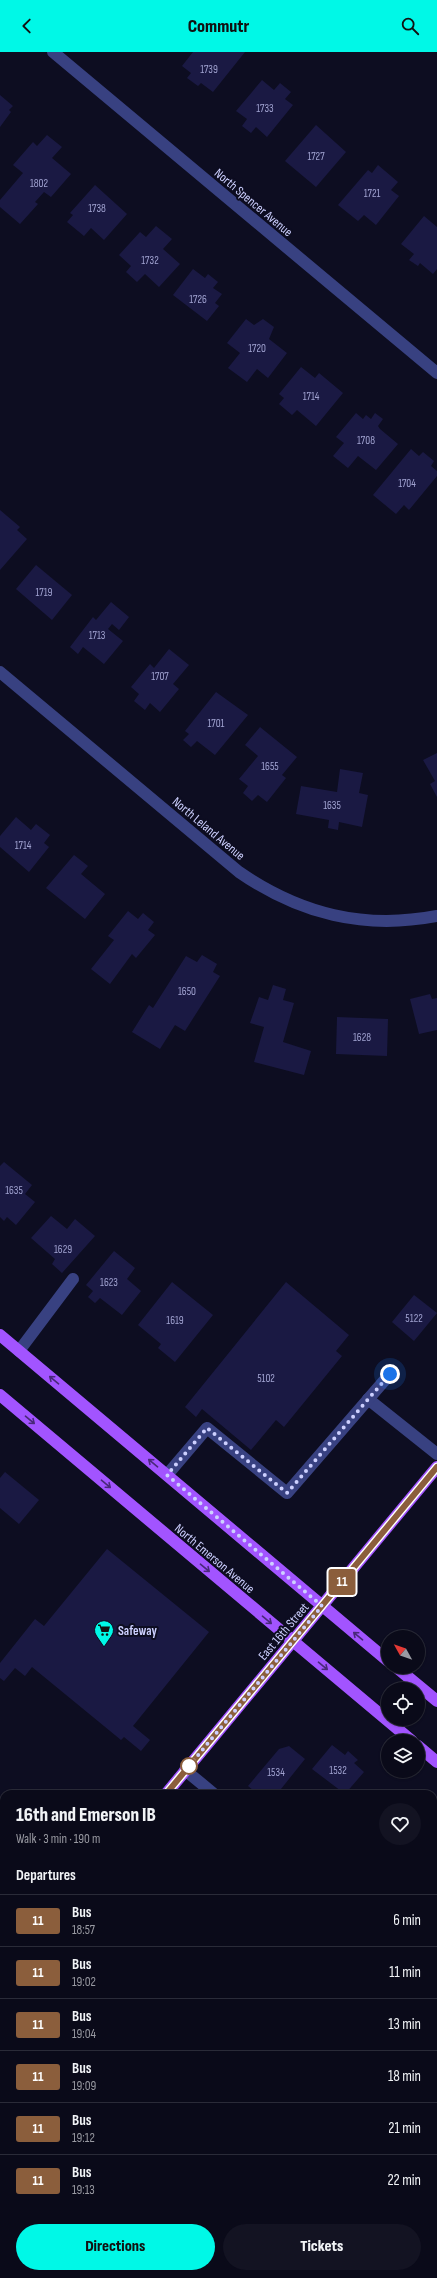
<!DOCTYPE html>
<meta charset="utf-8">
<style>
:root{--surface:#0a0a19;--page:#131322;--text:#f1f3f6;--muted:#999aa2;--line:#2a2b38;--accent:#00f8e7}
body{margin:0;font-family:"Sofia Sans Condensed",sans-serif;background:var(--page);color:var(--text);height:100vh;display:flex;flex-direction:column;font-size:15px;white-space:nowrap}
*{box-sizing:border-box;margin:0}
p{font-size:13px;color:var(--muted)}
.icon{flex:none;width:22px;height:22px;fill:none;stroke:currentColor;stroke-width:2;stroke-linecap:round;stroke-linejoin:round}
.map{position:relative;flex:1;overflow:hidden}
.sheet{position:absolute;left:0px;top:1738px;width:437px;height:488px;display:flex;flex-direction:column;background:var(--surface);border-radius:12px 12px 0 0;box-shadow:0 1px 3px #0004,0 0 0 1px var(--line)}
.sheet>*{flex:none}
.badge{padding:0 8px;border-radius:3px;font-size:14px;line-height:26px}
.needle{width:26px;rotate:310deg}
.tools{position:absolute;left:381px;top:1578px;display:grid;gap:8px}
.tools a{display:grid;place-items:center;width:44px;height:44px;border-radius:50%;background:var(--surface);box-shadow:0 1px 3px #0004,0 0 0 1px var(--line);font-size:20px}
.you{position:absolute;width:20px;height:20px;margin:-10px;border:3px solid #fff;border-radius:50%;background:#1a73e8;box-shadow:0 0 0 6px #1a73e833}
.map>.badge{position:absolute;translate:-50% -50%;box-shadow:0 0 0 2px #fff}
h2{padding:0 16px;font-size:15px;line-height:36px}
.round{display:grid;place-items:center;flex:none;width:42px;height:42px;border-radius:21px;background:var(--page)}
.headline{display:flex;align-items:center;justify-content:space-between;height:68px;padding:0 16px}
h1{font-size:19px;font-weight:800;line-height:30px}
.primary-button{display:flex;gap:8px;margin-top:auto;padding:8px 16px}
.primary-button a{flex:1;height:46px;border-radius:24px;background:var(--accent);color:#111;font-size:16px;font-weight:800;line-height:46px;text-align:center}
.primary-button a+a{background:var(--page);color:var(--text)}
ul{padding:0;list-style:none}
li{display:flex;align-items:center;gap:12px;height:52px;padding:0 16px;border-top:1px solid var(--line)}
li div{flex:1}
li b{display:block;font-size:15px}
li em{font-style:normal}
li .badge{min-width:44px;font-weight:700;text-align:center}
header{display:flex;justify-content:space-between;align-items:center;height:52px;padding:0 16px;background:var(--accent);color:#111;font-size:18px;font-weight:800}
.map>svg:first-child{display:block}
.building{fill:#1a1943}
.lines{fill:none;stroke-linecap:round;stroke-linejoin:round}
.minor{stroke:#384181;stroke-width:12}
.major{stroke:#a254ff;stroke-width:12}
.oneway{stroke:#49297a}
.line-casing{stroke:#fff;stroke-width:9}
.line{stroke:#8b5e3c;stroke-width:6}
.walk{stroke:#cdd0ff;stroke-width:4;stroke-dasharray:0 7.2}
.stop-dot{fill:#fff;stroke:#8b5e3c;stroke-width:2}
.labels{text-anchor:middle;stroke-width:4;stroke-linejoin:round;paint-order:stroke}
.number-label{font-size:11px;fill:#a0a2d0}
.street-label{font-size:13px;fill:#cdd0ff;stroke:#0d0d21}
.poi-label{font-size:13px;font-weight:bold;fill:#cdd0ff;stroke:#0d0d21;text-anchor:start}
</style>
<header><svg class="icon" aria-label="back" viewBox="0 0 24 24"><path d="M15 5l-7 7 7 7"/></svg>Commutr<svg class="icon" aria-label="search" viewBox="0 0 24 24"><circle cx="10" cy="10" r="6"/><path d="M15 15l6 6"/></svg></header>
<div class="map">
<svg width="437" height="2226" viewBox="0 0 437 2226">
<rect width="100%" height="100%" fill="#0d0d21"/>
<!-- building -->
<g class="building">
<path d="M193,0H245L213,40L201,31L198,34L187,26L191,21L182,14Z"/>
<path d="M262,28L274,38L280,31L291,40L285,47L293,53L267,85L256,75L251,81L242,74L247,67L236,59Z"/>
<path d="M0,43L13,54L9,58L11,60L0,75Z"/>
<path d="M316,73L346,100L316,135L285,109Z"/>
<path d="M47,83L62,95L52,106L71,122L51,145L44,140L35,150L38,152L20,172L0,155V148L23,121L13,113L33,90L37,94Z"/>
<path d="M378,113L398,130L391,138L399,144L376,173L364,163L358,169L338,153L368,118L372,121Z"/>
<path d="M95,133L127,162L104,188L91,176L84,184L67,170L73,163L70,161Z"/>
<path d="M424,164L437,175V217L433,222L420,211L418,214L409,208L414,202L401,192Z"/>
<path d="M156,174L172,187L163,197L180,212L159,235L145,222L137,230L126,220L131,214L119,203L140,180L146,185Z"/>
<path d="M193,217L205,226L208,222L218,230L213,236L222,242L215,251L219,254L207,269L173,243Z"/>
<path d="M246,267L254,273L263,267L274,275L269,287L287,301L268,326L257,317L247,330L228,316L240,301L227,291Z"/>
<path d="M301,315L315,326L319,321L343,341L316,374L297,358L292,363L279,352L284,346L279,342Z"/>
<path d="M356,361L363,367L366,363L371,367L375,361L383,367L378,374L380,377L398,392L376,418L358,404L348,416L333,404L344,391L336,385Z"/>
<path d="M411,397L419,404L423,400L434,409L431,414L437,419V424L409,458L404,453L396,462L373,443Z"/>
<path d="M0,458L20,475L17,478L27,487L0,518Z"/>
<path d="M36,513L72,543L52,568L16,537Z"/>
<path d="M111,550L129,565L119,578L112,572L108,577L123,589L104,612L83,595L78,602L70,595L93,565L96,568Z"/>
<path d="M169,597L189,613L173,632L179,637L160,660L150,651L145,658L134,649L139,642L131,635L150,612L154,616Z"/>
<path d="M216,640L248,663L215,703L197,689L191,695L183,688L189,682L185,679Z"/>
<path d="M260,675L297,705L282,723L286,726L267,750L258,743L252,749L243,741L248,734L239,727L258,704L245,693Z"/>
<path d="M437,701V745L430,732L435,729L423,708Z"/>
<path d="M340,717L363,721L359,741L368,743L362,775L339,770L338,778L328,776L329,768L296,762L301,734L337,740Z"/>
<path d="M16,765L31,778L36,772L50,783L44,791L49,795L29,820L0,795V784Z"/>
<path d="M74,803L88,814L81,822L105,842L85,867L46,836Z"/>
<path d="M128,859L138,867L143,861L154,870L148,878L155,883L136,906L132,902L110,932L91,917L114,888L108,884Z"/>
<path d="M202,903L217,912L213,920L220,924L185,979L175,973L160,997L132,980L149,953L153,956L186,904L197,910Z"/>
<path d="M273,933L286,937L283,948L294,951L283,990L311,999L304,1023L254,1010L264,975L250,971L259,945L268,948Z"/>
<path d="M430,942L432,947L437,946V978L419,982L410,947Z"/>
<path d="M337,965L388,967L387,1004L336,1002Z"/>
<path d="M4,1110L32,1133L25,1142L35,1150L16,1173L7,1165L4,1169L0,1165V1114Z"/>
<path d="M51,1164L67,1177L75,1167L95,1184L62,1221L52,1212L55,1207L31,1186Z"/>
<path d="M114,1199L135,1216L127,1227L141,1239L122,1263L100,1246L95,1251L88,1245L93,1239L86,1233Z"/>
<path d="M172,1230L213,1263L175,1310L158,1296L161,1292L138,1273Z"/>
<path d="M286,1230L349,1283L336,1299L342,1304L284,1375L276,1368L251,1398L202,1357L196,1365L185,1355Z"/>
<path d="M414,1243L437,1261L414,1289L392,1270Z"/>
<path d="M5,1420L39,1448L19,1472L0,1456V1426Z"/>
<path d="M107,1497L209,1580L133,1674L150,1688L141,1699L124,1685L121,1688L32,1615L25,1624L15,1616L4,1629L0,1626V1611L35,1567L44,1574Z"/>
<path d="M332,1693L345,1703L348,1699L358,1708L354,1711L364,1720L345,1742L312,1717Z"/>
<path d="M289,1694L305,1707L277,1742H258L248,1734L279,1697Z"/>
<path d="M437,1775V1856L433,1853V1780Z"/>
</g>
<g class="lines">
<!-- minor -->
<g class="minor">
<path d="M53,0L437,321"/>
<path d="M0,620L239,820C300,862 364,878 437,864"/>
<path d="M19,1299L73,1227"/>
<path d="M368,1347L437,1402"/>
<path d="M167,1423L207,1376L287,1441L390,1322"/>
<path d="M185,1718L214,1742"/>
<path d="M433,1922L437,1925"/>
<path d="M433,2028L437,2024"/>
<path d="M0,2148L4,2152"/>
<path d="M79,2222L83,2226"/>
<path d="M12,2226L15,2222"/>
<path d="M256,2226L260,2222"/>
</g>
<!-- major -->
<g class="major">
<path d="M0,1283L388,1609"/>
<path d="M0,1343L412,1689"/>
<path d="M396,1615L437,1649"/>
<path d="M418,1694L437,1710"/>
<path d="M166,1742L437,1415"/>
<path d="M0,1941L4,1936"/>
</g>
</g>
<!-- one-way arrows -->
<defs><path id="oneway-shaft" d="M-6 0H5M1.5-3L5.5 0L1.5 3" fill="none" stroke-width="1.6" stroke-linecap="round" stroke-linejoin="round"/></defs>
<g class="oneway">
<use href="#oneway-shaft" transform="translate(54 1328) rotate(-140)"/>
<use href="#oneway-shaft" transform="translate(30 1368) rotate(40)"/>
<use href="#oneway-shaft" transform="translate(153 1411) rotate(-140)"/>
<use href="#oneway-shaft" transform="translate(106 1432) rotate(40)"/>
<use href="#oneway-shaft" transform="translate(205 1516) rotate(40)"/>
<use href="#oneway-shaft" transform="translate(267 1568) rotate(40)"/>
<use href="#oneway-shaft" transform="translate(358 1584) rotate(-140)"/>
<use href="#oneway-shaft" transform="translate(323 1614) rotate(40)"/>
</g>
<g class="lines">
<defs>
<path id="line" d="M166,1742L437,1415"/>
</defs>
<!-- line casing -->
<use href="#line" class="line-casing"/>
<!-- line -->
<use href="#line" class="line"/>
<!-- walk -->
<path class="walk" d="M189,1714L322,1554L167,1423L207,1376L287,1441L390,1322"/>
</g>
<!-- icons -->
<defs>
<symbol id="supermarket-pin" viewBox="-11 -11 22 30"><path d="M0 17L-7.5 6A9.5 9.5 0 1 1 7.5 6Z" fill="#00f8e7" stroke="#0d0d21"/><path d="M-6-5.5h2.5l.6 2H6L4.5 2H-2.5L-4.4-4H-6ZM-1.5 3.2a1.3 1.3 0 1 0 .1 0ZM3 3.2a1.3 1.3 0 1 0 .1 0Z" fill="#111"/></symbol>
</defs>
<g fill-rule="evenodd">
<use href="#supermarket-pin" x="93" y="1567" width="22" height="30"/>
</g>
<!-- markers -->
<circle class="stop-dot" cx="189" cy="1714" r="8"/>
<g class="labels">
<!-- number labels -->
<g class="number-label">
<text x="209" y="21">1739</text>
<text x="265" y="60">1733</text>
<text x="316" y="108">1727</text>
<text x="39" y="135">1802</text>
<text x="372" y="145">1721</text>
<text x="97" y="160">1738</text>
<text x="150" y="212">1732</text>
<text x="198" y="251">1726</text>
<text x="257" y="300">1720</text>
<text x="311" y="348">1714</text>
<text x="366" y="392">1708</text>
<text x="407" y="435">1704</text>
<text x="44" y="544">1719</text>
<text x="97" y="587">1713</text>
<text x="160" y="628">1707</text>
<text x="216" y="675">1701</text>
<text x="270" y="718">1655</text>
<text x="332" y="757">1635</text>
<text x="23" y="797">1714</text>
<text x="187" y="943">1650</text>
<text x="362" y="989">1628</text>
<text x="14" y="1142">1635</text>
<text x="63" y="1201">1629</text>
<text x="109" y="1234">1623</text>
<text x="414" y="1270">5122</text>
<text x="175" y="1272">1619</text>
<text x="266" y="1330">5102</text>
<text x="338" y="1722">1532</text>
<text x="276" y="1724">1534</text>
</g>
<!-- street labels -->
<g class="street-label">
<text transform="translate(254 150) rotate(40)" y="5">North Spencer Avenue</text>
<text transform="translate(209 776) rotate(40)" y="5">North Leland Avenue</text>
<text transform="translate(215 1506) rotate(40)" y="5">North Emerson Avenue</text>
<text transform="translate(283 1579) rotate(-50)" y="5">East 16th Street</text>
</g>
<!-- poi labels -->
<g class="poi-label">
<text x="118" y="1583">Safeway</text>
</g>
</g>
</svg>
<div class="tools">
<a><svg class="needle" viewBox="-14 -14 28 28"><path d="M0-13l5 13h-10z" fill="#e53935"/><path d="M0 13l5-13h-10z" fill="#999aa2"/></svg></a>
<a><svg class="icon" aria-label="locate" viewBox="0 0 24 24"><circle cx="12" cy="12" r="6"/><path d="M12 2v4M12 18v4M2 12h4M18 12h4"/></svg></a>
<a><svg class="icon" aria-label="layers" viewBox="0 0 24 24"><path d="M12 4l9 5-9 5-9-5zM3 14l9 5 9-5"/></svg></a>
</div>
<div class="you" style="left:390px;top:1322px"></div>
<b class="badge" style="left:342px;top:1530px;background:#8b5e3c;color:#fff">11</b>
<section class="sheet">
<div class="headline"><div><h1>16th and Emerson IB</h1><p>Walk · 3 min · 190 m</p></div><a class="round"><svg class="icon" aria-label="heart" viewBox="0 0 24 24"><path d="M12 20l-8-8c-3-5 5-10 8-4 3-6 11-1 8 4z"/></svg></a></div>
<h2>Departures</h2>
<ul>
<li><span class="badge" style="background:#8b5e3c;color:#fff">11</span><div><b>Bus</b><p>18:57</p></div><em>6 min</em></li>
<li><span class="badge" style="background:#8b5e3c;color:#fff">11</span><div><b>Bus</b><p>19:02</p></div><em>11 min</em></li>
<li><span class="badge" style="background:#8b5e3c;color:#fff">11</span><div><b>Bus</b><p>19:04</p></div><em>13 min</em></li>
<li><span class="badge" style="background:#8b5e3c;color:#fff">11</span><div><b>Bus</b><p>19:09</p></div><em>18 min</em></li>
<li><span class="badge" style="background:#8b5e3c;color:#fff">11</span><div><b>Bus</b><p>19:12</p></div><em>21 min</em></li>
<li><span class="badge" style="background:#8b5e3c;color:#fff">11</span><div><b>Bus</b><p>19:13</p></div><em>22 min</em></li>
</ul>
<div class="primary-button"><a>Directions</a><a>Tickets</a></div>
</section>
</div>
